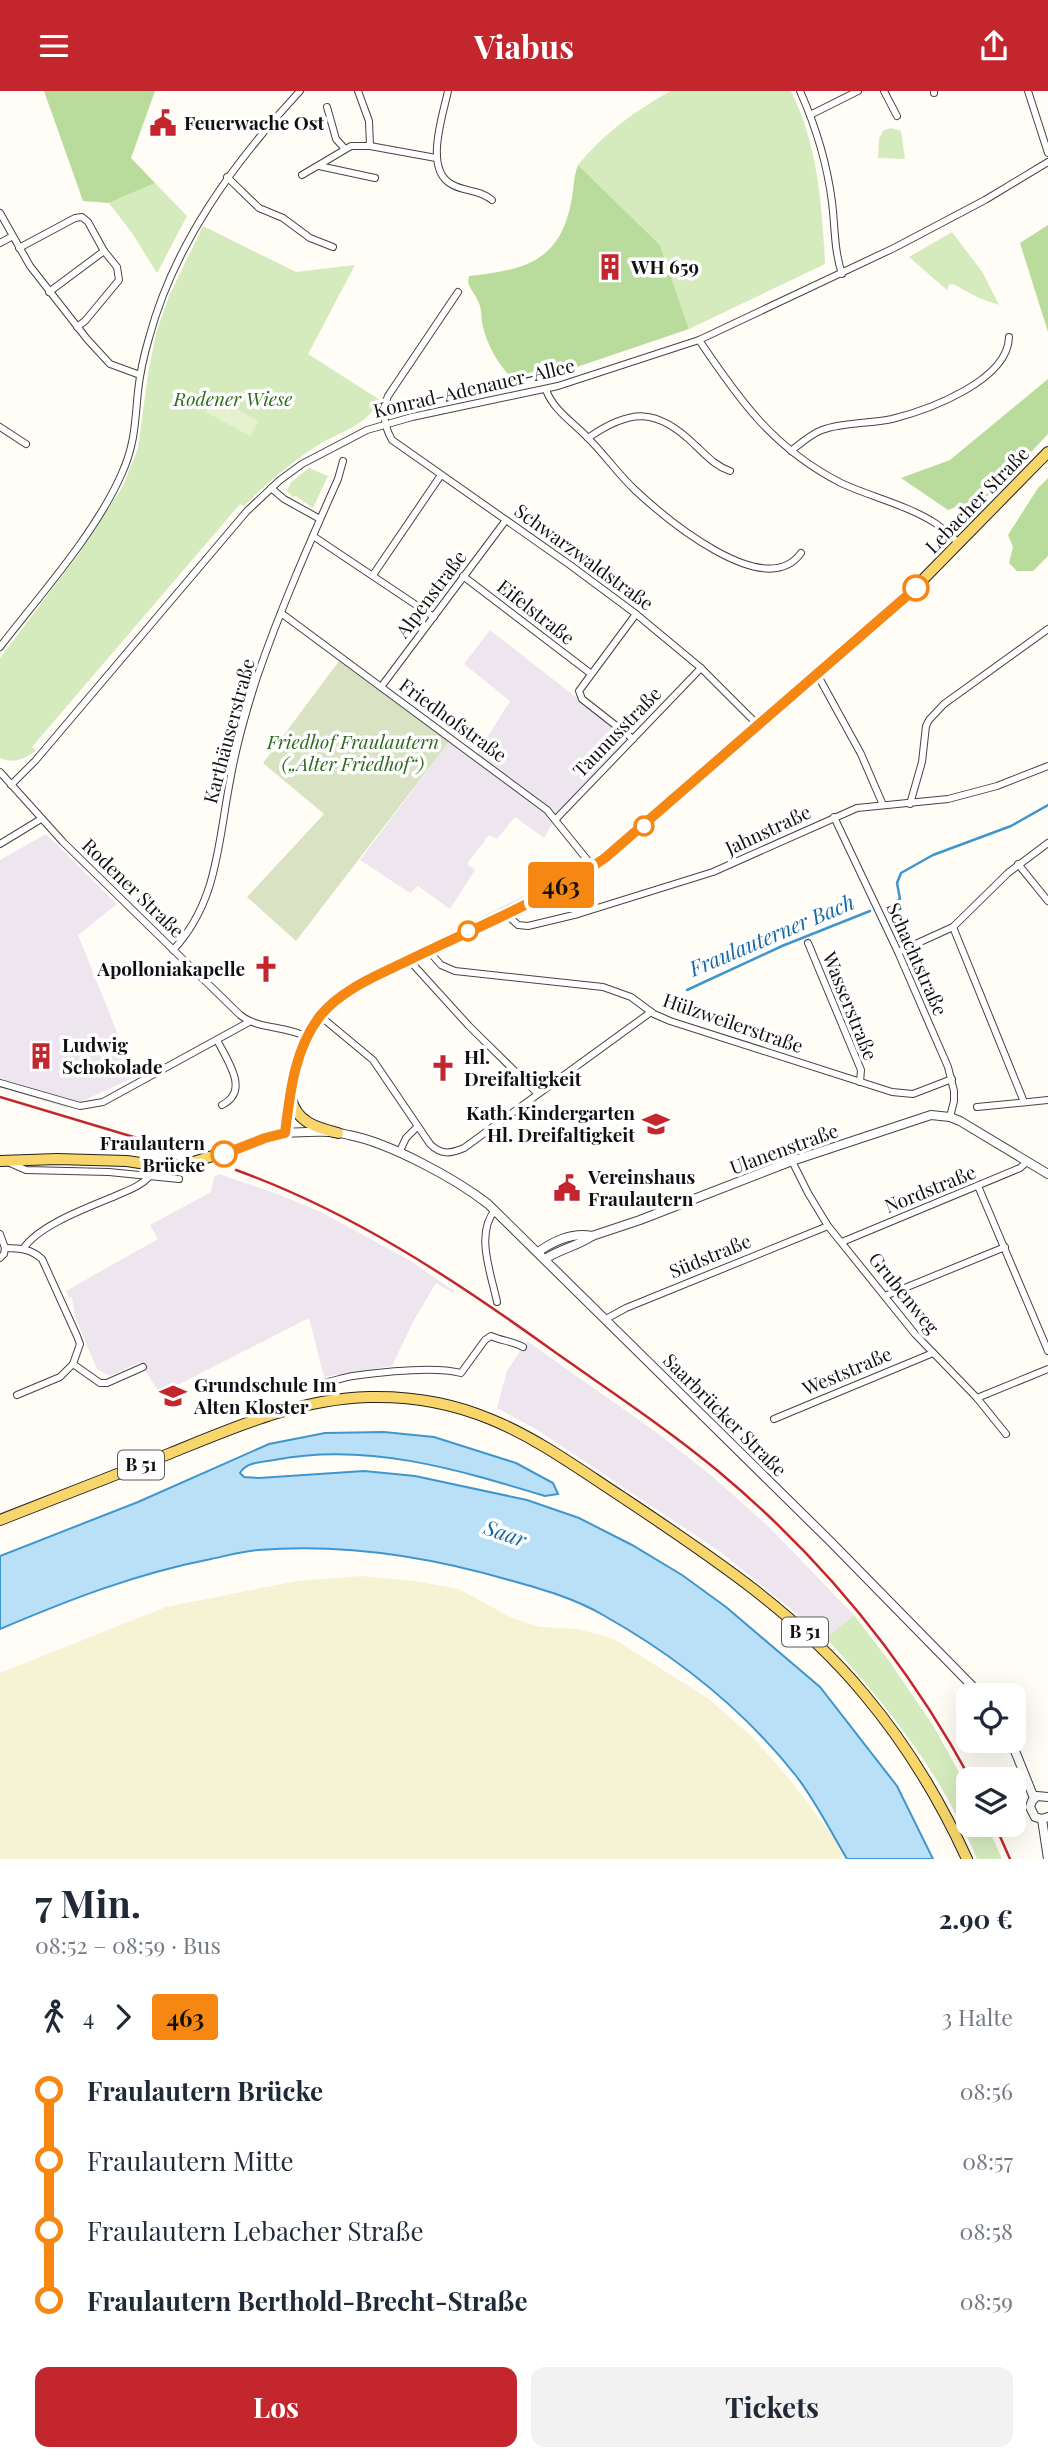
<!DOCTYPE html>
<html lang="de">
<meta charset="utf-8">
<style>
:root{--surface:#fff;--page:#f2f2f3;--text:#1f2937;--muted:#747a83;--accent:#c4262e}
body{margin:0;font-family:"Playfair Display",serif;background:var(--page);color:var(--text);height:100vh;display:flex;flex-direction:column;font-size:26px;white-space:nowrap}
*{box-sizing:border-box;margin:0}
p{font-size:23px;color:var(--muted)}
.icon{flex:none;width:38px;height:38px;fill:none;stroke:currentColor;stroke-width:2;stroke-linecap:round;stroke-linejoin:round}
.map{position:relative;height:1768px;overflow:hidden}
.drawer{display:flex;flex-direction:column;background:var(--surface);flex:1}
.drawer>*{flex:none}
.badge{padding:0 14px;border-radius:5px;font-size:24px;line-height:46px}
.fabs{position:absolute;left:956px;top:1592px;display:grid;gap:14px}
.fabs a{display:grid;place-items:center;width:70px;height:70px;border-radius:14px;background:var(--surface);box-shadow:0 7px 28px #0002;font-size:35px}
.map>.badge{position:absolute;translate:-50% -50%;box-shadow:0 0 0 4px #fff}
.legs{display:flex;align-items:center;gap:10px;height:77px;padding:0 35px;font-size:23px}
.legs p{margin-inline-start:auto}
.overview{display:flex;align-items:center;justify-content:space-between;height:119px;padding:0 35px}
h1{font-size:38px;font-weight:700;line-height:52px}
.primary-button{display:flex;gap:14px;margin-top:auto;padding:14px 35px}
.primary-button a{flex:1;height:80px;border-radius:14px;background:var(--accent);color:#fff;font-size:28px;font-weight:700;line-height:80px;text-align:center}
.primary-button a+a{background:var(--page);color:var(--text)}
ul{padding:0 35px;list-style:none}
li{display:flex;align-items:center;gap:24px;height:70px;font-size:26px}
li i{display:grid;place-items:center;width:10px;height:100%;margin:0 9px;background:currentColor}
li i::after{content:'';width:18px;height:18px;margin:-9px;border:5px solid;border-radius:50%;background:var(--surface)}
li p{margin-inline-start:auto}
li:first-child i{background:linear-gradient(#0000 50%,currentColor 0)}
li:last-child i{background:linear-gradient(currentColor 50%,#0000 0)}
header{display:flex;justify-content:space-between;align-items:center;height:91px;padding:0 35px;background:var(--accent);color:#fff;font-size:32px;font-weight:700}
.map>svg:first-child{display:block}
.industrial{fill:#eee6ef}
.farmland{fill:#f6f3d4}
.green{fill:#d5ebbd}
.forest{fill:#b9dc9c}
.cemetery{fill:#d9e3c4}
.pitch{fill:#e6f2cf}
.water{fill:#b9e0f7;stroke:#3f96cf;stroke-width:2}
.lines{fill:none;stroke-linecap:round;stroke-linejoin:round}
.stream{stroke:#3f96cf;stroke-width:2.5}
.minor-casing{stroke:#444;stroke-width:8}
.tertiary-casing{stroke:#444;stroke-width:10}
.primary-casing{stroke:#222;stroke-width:12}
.minor{stroke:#fff;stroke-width:6}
.tertiary{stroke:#fff;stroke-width:8}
.primary{stroke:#f9d66b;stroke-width:10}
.rail{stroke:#c4262e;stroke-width:2.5}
.line-1-casing{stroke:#fff;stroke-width:16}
.line-1{stroke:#f68712;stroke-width:10}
.stop-1-dot{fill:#fff;stroke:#f68712;stroke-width:3.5}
.labels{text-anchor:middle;stroke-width:7;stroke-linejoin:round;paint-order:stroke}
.shield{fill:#fff;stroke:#585858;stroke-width:2}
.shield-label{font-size:18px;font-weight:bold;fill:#111}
.poi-label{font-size:19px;font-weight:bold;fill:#111;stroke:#fff;text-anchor:start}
.street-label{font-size:19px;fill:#111;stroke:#fff}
.park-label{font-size:19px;font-style:italic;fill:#2f6b1f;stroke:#fff}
.stop-label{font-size:19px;font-weight:bold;fill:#111;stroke:#fff;text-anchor:end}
.water-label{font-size:21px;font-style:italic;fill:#1768a6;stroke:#fff}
</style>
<header><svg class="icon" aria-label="menu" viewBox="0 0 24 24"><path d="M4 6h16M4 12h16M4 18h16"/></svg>Viabus<svg class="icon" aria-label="share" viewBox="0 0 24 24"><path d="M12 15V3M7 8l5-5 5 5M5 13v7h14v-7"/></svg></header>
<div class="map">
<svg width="1048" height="1768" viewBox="0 0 1048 1768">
<rect width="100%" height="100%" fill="#fffdf5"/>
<!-- industrial -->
<g class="industrial">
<path d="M490,539L628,647L560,720L544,747L515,726L497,748L489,744L467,773L475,779L450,818L418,795L410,802L360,769L449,651L473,669L510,610L464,573Z"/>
<path d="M46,743L117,813L78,844L135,986L67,1017L0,996V769Z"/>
<path d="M219,1083L275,1102L321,1121L409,1169L454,1200L453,1202L436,1192L414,1229L392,1275L324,1286L309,1227L160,1303L140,1271L110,1285L97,1278L75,1226L72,1206L69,1207L66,1200L158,1148L150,1134L211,1101L214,1086Z"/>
<path d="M527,1250L656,1341L713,1386L768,1435L854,1524L826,1547L722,1462L539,1340L497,1317L507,1280Z"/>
</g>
<!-- farmland -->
<path class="farmland" d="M361,1485L415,1490L459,1498L512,1527L540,1536L578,1538L614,1548L709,1608L751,1645L786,1684L838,1752L842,1768H0V1582L166,1516L297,1490Z"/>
<!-- green -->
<g class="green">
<path d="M671,0H791C818,55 822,113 825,173L689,238L660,154L578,74C603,43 636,19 671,0Z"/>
<path d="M891,37L901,40L905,68L878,67L879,47L884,39Z"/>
<path d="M155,92L187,125L157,182L132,142L109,112Z"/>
<path d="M203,135L296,181L355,174L308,263L380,309C366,336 340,340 315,356C289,373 266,393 244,415L240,413L32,656L36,660C23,668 14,673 0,667V567L78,464L123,395L138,357L148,283L156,242L169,205Z"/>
<path d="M952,141L983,182L999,214L979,207L953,193L949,194L947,199L909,166Z"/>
<path d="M309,377L328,385L313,417L296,405L293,406L287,400L291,391Z"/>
<path d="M854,1524L890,1571L934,1636L962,1687L968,1697V1734H987L1002,1768H977C941,1681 888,1616 826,1547Z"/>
</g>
<!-- forest -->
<g class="forest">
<path d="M44,0H155L131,67L155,92L109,112L83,110Z"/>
<path d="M578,74L660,154L689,238L568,279L517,292C501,278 488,257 483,236C481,229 482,222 480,215C477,205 470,199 468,191L469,185C523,179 559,172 571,112C574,99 573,87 578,74Z"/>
<path d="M1048,134V241L1020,152Z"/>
<path d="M1048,288V343L992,403L948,419L901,387L950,369Z"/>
<path d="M1048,387V465L1033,480H1017L1009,472L1013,456L1008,444L1038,397Z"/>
</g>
<!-- cemetery -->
<path class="cemetery" d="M339,570L449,651L296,850L247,806L324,723L263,672Z"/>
<!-- pitch -->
<path class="pitch" d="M215,306L258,330L250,345L206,321Z"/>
<!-- water -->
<path class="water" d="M384,1341L434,1346L516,1372L553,1392L558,1403L545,1405C456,1378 367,1351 274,1369C262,1371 246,1371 240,1382L244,1386L259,1387L364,1380L415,1385L527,1409L579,1427L632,1454L682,1484L726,1516L820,1596L897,1695L933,1768H847C831,1741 816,1711 797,1686C745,1620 676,1565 603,1524C574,1507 541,1498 509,1489C427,1465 344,1452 258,1459C242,1460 226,1465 211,1468C135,1483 71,1508 0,1538V1465L138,1411L269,1353L325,1342Z"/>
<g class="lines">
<!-- stream -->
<g class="stream">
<path d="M887,816L900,808L897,792L901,782L933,764L1011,735L1048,714"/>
<path d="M687,899L782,855L870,820"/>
</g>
<defs>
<g id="minor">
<path d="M358,0L369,30L370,55"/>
<path d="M448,0C443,24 424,78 451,93C464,101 479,98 492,109"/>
<path d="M800,0C816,36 827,72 832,111C835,135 834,159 842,183"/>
<path d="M884,0L897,25"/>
<path d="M1028,0L1048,62"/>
<path d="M934,2V0"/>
<path d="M327,16L336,48L345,58"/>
<path d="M810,24L858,0"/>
<path d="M319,75L375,87"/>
<path d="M302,84L351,55H370L436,67"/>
<path d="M227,86L259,117L283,127L310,147L333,156"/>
<path d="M0,122L30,175L87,248L110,273L140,284"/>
<path d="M0,152L11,146"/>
<path d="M19,157L75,127L82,126L88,131L104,160L117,176L119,189L85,230L77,236"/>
<path d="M49,201L104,160"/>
<path d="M458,201L388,305C382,319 384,335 392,349L570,474L636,523L701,577L759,635"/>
<path d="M699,249C740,310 774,358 841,392C871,406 907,414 935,432C944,438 952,446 960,453"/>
<path d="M546,299C554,320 573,331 588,347C605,364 618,383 635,399C665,427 765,512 801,462"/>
<path d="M0,336L26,353"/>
<path d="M588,347C631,317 657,317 695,354C706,364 715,375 730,380"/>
<path d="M791,360C801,352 811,343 822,339C844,331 869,333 892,328C928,319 1008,290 1009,246"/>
<path d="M271,397L284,408L320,428"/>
<path d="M313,445L434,526"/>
<path d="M373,484L441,384"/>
<path d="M463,485L590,582"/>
<path d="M281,522L547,719L593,776"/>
<path d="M0,556C40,504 96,442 122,382C135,353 135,331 138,300C140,282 144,264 149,247C174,153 234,71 300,0"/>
<path d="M817,583L861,663L883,714"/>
<path d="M381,596L506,429"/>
<path d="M633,648L582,608L579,600L636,523"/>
<path d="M0,681L63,751L240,924C259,939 285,934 307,946"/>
<path d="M11,694L35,670L247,420L280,389L302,373L367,339L412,326L558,295L699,249L894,157L985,109L1048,71"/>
<path d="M910,713L922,671L926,635L929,629L944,613L1048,538"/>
<path d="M834,726L898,861L948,976L954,1000V1010L950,1026"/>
<path d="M556,728L701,577"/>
<path d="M0,753L41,728"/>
<path d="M1018,773L1048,810"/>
<path d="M505,822L518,834L528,835L578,823L713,781L857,717L948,708L997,695L1048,675"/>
<path d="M953,836L1024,1011"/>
<path d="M808,852L861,979L860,991"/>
<path d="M173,859C218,811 218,751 230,690C236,655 246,620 257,586C280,519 309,453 338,388L343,370"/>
<path d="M428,859L441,874L455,880L603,896L631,906L654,923L670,930L892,1001L913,1003L952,988"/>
<path d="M898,861L953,836L1008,782L1048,752"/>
<path d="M409,869L469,935L538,1003"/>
<path d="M320,925L373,969L430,1053C441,1064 450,1063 464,1057L651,921"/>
<path d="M217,949C228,971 250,1000 222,1014"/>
<path d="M0,992L80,1015L103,1011L249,931"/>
<path d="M977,1016L1048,1009"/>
<path d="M399,1062L406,1047L417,1036"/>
<path d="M792,1070L808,1102L828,1135L915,1243L977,1307L1006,1343"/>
<path d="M10,1072L26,1079L109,1081L179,1088"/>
<path d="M978,1095L1048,1260"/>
<path d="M495,1119C475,1143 491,1182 497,1211"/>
<path d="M0,1143L5,1157"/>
<path d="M842,1151L1020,1077L1028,1070"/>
<path d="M5,1157C20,1157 31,1158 42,1168L77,1245L80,1253L73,1273L100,1292H107L143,1276"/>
<path d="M23,1158C39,1134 87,1117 113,1106C126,1100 140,1096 150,1085"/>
<path d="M0,1167L4,1163L5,1157"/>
<path d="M885,1205L1005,1156"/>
<path d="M606,1228L626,1217L828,1135"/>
<path d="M316,1293C329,1292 340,1287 353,1285C382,1281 434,1275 461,1282L485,1249L491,1245C502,1250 512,1250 523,1256"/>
<path d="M17,1304L60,1286L73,1273"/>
<path d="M977,1307L1048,1278"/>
<path d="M774,1328L933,1262"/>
</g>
<g id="tertiary">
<path d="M285,1042C307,1041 328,1039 349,1044C390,1052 456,1088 488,1113L830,1450L982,1605"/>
<path d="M538,1161C554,1150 572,1141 592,1145"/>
<path d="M545,1168C560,1158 578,1155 592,1145L640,1129L792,1070L931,1024L950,1026L960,1030L1048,1083"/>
<path d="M1011,1650L1034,1707"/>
<path d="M1048,1706L1037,1705L1032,1710L1030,1716L1035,1726L1042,1728L1048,1726"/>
<path d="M1042,1728L1048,1768"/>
</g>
<g id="primary">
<path d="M291,1007C296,1031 317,1037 338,1042"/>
<path d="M0,1070L57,1068L127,1070L159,1075L184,1074L285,1042C291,997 295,948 330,915C344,901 364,893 381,883L559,795L605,767L901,511L1048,361"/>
<path d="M0,1429C57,1407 114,1384 171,1362C235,1336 298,1308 369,1306C410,1305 452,1312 490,1328C537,1347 579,1378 622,1406C709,1464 797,1522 864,1603C906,1653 940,1709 967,1768"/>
</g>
</defs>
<!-- minor casing -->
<use href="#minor" class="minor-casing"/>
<!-- tertiary casing -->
<use href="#tertiary" class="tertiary-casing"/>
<!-- primary casing -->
<use href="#primary" class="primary-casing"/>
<!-- minor -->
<use href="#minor" class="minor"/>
<!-- tertiary -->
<use href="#tertiary" class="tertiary"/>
<!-- primary -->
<use href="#primary" class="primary"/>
<!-- rail -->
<g class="rail">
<path d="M0,1006L167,1056"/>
<path d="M236,1079C352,1121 452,1187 552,1259C607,1298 665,1336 718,1380C821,1466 907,1571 971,1689"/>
<path d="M995,1734L1010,1768"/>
</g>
</g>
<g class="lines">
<defs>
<path id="line-1" d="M224,1063L265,1047L285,1042C290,1002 294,959 320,925C341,899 376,885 405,871C472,838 544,810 605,767L916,497"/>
</defs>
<!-- line-1 casing -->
<use href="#line-1" class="line-1-casing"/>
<!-- line-1 -->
<use href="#line-1" class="line-1"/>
</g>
<!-- icons -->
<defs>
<symbol id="civic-bare" viewBox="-9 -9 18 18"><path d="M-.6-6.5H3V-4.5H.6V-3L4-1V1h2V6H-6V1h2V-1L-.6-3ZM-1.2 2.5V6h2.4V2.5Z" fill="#c4262e" stroke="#fff" stroke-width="2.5" paint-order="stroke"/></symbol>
<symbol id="building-bare" viewBox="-9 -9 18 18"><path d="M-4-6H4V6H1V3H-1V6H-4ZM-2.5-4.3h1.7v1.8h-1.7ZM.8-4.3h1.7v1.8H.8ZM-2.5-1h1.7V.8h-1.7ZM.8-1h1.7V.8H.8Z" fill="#c4262e" stroke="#fff" stroke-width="2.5" paint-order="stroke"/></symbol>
<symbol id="church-bare" viewBox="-9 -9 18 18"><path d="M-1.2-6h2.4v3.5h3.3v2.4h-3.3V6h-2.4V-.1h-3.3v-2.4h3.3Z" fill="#c4262e" stroke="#fff" stroke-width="2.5" paint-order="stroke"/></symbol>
<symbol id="school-bare" viewBox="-9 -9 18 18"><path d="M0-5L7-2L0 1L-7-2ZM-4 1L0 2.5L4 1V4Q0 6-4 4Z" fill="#c4262e" stroke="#fff" stroke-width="2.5" paint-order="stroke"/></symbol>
</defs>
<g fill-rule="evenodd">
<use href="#civic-bare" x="144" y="13" width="38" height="38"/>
<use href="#building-bare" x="591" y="157" width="38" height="38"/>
<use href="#church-bare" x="247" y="859" width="38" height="38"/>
<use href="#building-bare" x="22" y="946" width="38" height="38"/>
<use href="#church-bare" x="424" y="958" width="38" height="38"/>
<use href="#school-bare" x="637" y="1014" width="38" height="38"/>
<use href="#civic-bare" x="548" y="1078" width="38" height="38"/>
<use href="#school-bare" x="154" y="1286" width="38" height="38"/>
</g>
<!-- markers -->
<g class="stop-1-dot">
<circle cx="916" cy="497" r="12"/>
<circle cx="644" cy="735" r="9"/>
<circle cx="468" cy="840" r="9"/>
<circle cx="224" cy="1063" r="12"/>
</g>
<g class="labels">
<!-- shield labels -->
<g class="shield">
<rect x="118" y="1359.5" width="46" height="29" rx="5"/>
<rect x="782" y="1526.5" width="46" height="29" rx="5"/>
</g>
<g class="shield-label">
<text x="141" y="1380">B 51</text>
<text x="805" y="1547">B 51</text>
</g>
<!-- poi labels -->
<g class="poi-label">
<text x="184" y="39">Feuerwache Ost</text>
<text x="631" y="183">WH 659</text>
<text x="245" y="885" text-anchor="end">Apolloniakapelle</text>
<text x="62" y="961">Ludwig<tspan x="62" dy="22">Schokolade</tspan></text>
<text x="464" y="973">Hl.<tspan x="464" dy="22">Dreifaltigkeit</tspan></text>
<text x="635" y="1029" text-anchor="end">Kath. Kindergarten<tspan x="635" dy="22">Hl. Dreifaltigkeit</tspan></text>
<text x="588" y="1093">Vereinshaus<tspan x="588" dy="22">Fraulautern</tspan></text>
<text x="194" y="1301">Grundschule Im<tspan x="194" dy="22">Alten Kloster</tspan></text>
</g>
<!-- street labels -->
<g class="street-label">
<text transform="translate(474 297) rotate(-13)" y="7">Konrad-Adenauer-Allee</text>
<text transform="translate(977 409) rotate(-46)" y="7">Lebacher Straße</text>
<text transform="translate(584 466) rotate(36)" y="7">Schwarzwaldstraße</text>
<text transform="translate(431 503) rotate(-53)" y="7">Alpenstraße</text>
<text transform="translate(536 521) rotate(38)" y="7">Eifelstraße</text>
<text transform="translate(453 629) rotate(36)" y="7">Friedhofstraße</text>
<text transform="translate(229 640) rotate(-75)" y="7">Karthäuserstraße</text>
<text transform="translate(617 641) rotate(-46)" y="7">Taunusstraße</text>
<text transform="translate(768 739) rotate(-25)" y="7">Jahnstraße</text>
<text transform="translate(133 797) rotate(44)" y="7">Rodener Straße</text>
<text transform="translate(917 868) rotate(66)" y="7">Schachtstraße</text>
<text transform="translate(850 915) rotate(68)" y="7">Wasserstraße</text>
<text transform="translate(733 932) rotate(19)" y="7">Hülzweilerstraße</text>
<text transform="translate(784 1058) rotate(-20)" y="7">Ulanenstraße</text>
<text transform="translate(930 1098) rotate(-22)" y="7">Nordstraße</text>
<text transform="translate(710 1165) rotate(-22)" y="7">Südstraße</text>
<text transform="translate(904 1202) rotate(51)" y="7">Grubenweg</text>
<text transform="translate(847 1280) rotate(-23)" y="7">Weststraße</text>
<text transform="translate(725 1324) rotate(45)" y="7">Saarbrücker Straße</text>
</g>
<!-- park labels -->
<g class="park-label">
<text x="233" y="315">Rodener Wiese</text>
<text x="353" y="658">Friedhof Fraulautern<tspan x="353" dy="22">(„Alter Friedhof“)</tspan></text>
</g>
<!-- stop labels -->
<g class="stop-label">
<text x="205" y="1059">Fraulautern<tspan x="205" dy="22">Brücke</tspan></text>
</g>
<!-- water labels -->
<g class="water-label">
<text transform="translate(772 845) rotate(-23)" y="7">Fraulauterner Bach</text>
<text transform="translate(505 1443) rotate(19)" y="7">Saar</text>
</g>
</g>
</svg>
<div class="fabs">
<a><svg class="icon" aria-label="locate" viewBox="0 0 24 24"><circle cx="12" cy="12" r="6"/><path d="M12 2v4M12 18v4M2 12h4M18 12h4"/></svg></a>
<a><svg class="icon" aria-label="layers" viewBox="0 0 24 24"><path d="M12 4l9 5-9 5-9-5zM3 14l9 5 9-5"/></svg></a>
</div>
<b class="badge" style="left:561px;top:794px;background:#f68712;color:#111">463</b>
</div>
<section class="drawer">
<div class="overview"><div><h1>7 Min.</h1><p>08:52 – 08:59 · Bus</p></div><b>2.90 €</b></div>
<div class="legs"><svg class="icon" aria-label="walk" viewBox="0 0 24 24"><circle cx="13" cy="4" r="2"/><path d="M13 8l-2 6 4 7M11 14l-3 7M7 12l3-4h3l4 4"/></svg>4<svg class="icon" aria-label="forward" viewBox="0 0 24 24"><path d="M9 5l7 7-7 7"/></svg><b class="badge" style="background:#f68712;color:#111">463</b><p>3 Halte</p></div>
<ul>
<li><i style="color:#f68712"></i><b>Fraulautern Brücke</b><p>08:56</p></li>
<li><i style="color:#f68712"></i><span>Fraulautern Mitte</span><p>08:57</p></li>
<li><i style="color:#f68712"></i><span>Fraulautern Lebacher Straße</span><p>08:58</p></li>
<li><i style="color:#f68712"></i><b>Fraulautern Berthold-Brecht-Straße</b><p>08:59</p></li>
</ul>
<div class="primary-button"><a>Los</a><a>Tickets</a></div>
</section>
